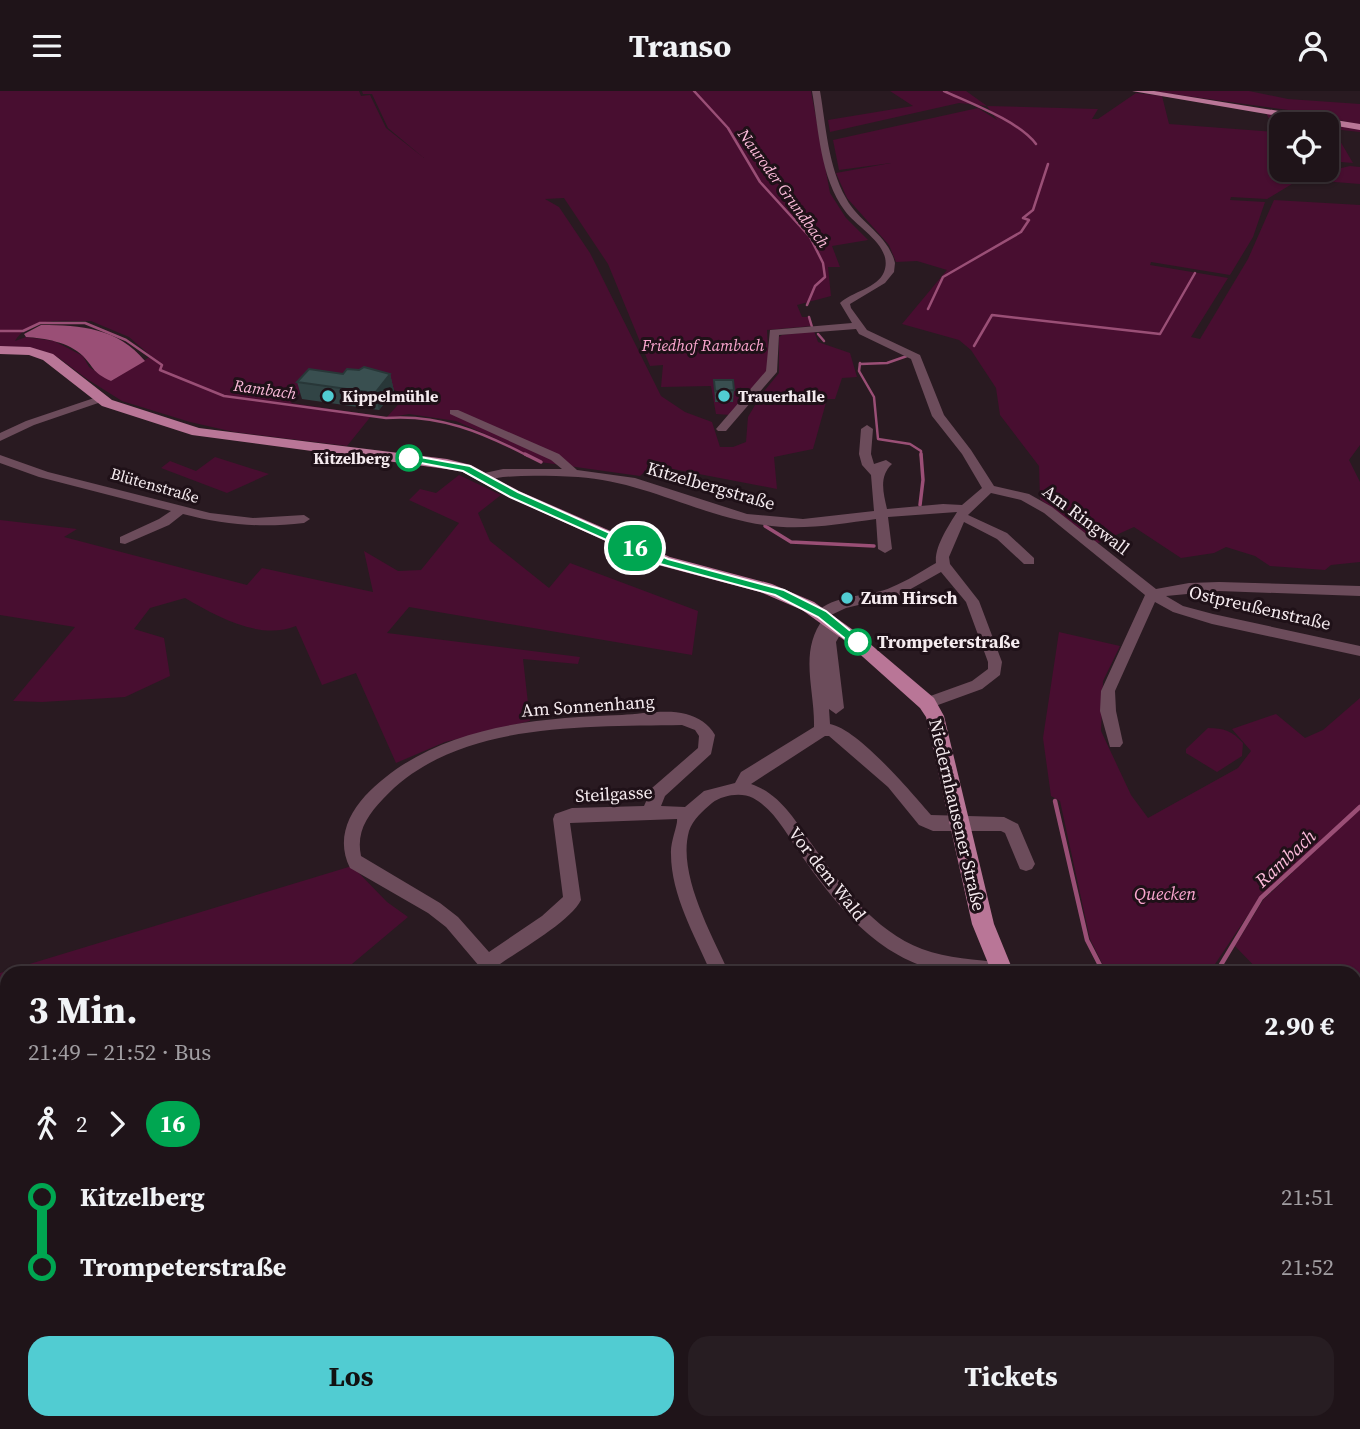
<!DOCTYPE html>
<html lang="de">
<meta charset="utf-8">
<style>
:root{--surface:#1f1419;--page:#271d22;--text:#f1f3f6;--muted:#a19ea2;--line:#3c3338;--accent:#51ccd2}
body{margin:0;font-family:"Source Serif 4",serif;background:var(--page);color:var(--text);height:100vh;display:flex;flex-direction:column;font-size:26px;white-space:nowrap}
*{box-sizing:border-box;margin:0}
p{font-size:23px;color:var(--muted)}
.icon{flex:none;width:38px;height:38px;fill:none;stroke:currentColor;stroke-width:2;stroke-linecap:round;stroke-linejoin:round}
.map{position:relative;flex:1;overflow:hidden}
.sheet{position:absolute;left:0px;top:875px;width:1362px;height:464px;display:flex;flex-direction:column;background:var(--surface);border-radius:21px 21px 0 0;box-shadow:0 2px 5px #0004,0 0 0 2px var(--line)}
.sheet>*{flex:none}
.badge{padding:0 14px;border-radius:23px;font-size:24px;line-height:46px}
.controls{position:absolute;left:1269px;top:21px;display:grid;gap:14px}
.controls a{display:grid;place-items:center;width:70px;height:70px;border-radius:14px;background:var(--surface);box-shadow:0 2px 5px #0004,0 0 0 2px var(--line);font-size:35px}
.map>.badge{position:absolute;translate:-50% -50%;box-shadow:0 0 0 4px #fff}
.legs{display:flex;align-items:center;gap:10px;height:77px;padding:0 28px;font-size:23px}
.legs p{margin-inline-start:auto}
.headline{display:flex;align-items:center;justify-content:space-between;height:119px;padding:0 28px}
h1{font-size:38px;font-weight:700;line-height:52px}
.button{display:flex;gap:14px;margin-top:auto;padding:14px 28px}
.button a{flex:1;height:80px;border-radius:21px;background:var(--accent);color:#111;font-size:28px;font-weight:700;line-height:80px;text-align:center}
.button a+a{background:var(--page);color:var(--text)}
ul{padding:0 28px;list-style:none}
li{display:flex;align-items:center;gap:24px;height:70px;font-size:26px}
li i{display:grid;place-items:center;width:10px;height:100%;margin:0 9px;background:currentColor}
li i::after{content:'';width:18px;height:18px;margin:-9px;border:5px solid;border-radius:50%;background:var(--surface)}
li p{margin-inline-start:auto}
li:first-child i{background:linear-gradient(#0000 50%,currentColor 0)}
li:last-child i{background:linear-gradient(currentColor 50%,#0000 0)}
header{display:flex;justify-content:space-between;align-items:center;height:91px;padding:0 28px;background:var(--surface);font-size:32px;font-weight:700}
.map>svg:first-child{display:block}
.green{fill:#480e30;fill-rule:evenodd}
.water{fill:#9a4f76}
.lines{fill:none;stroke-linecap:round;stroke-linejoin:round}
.stream-far2{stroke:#9a4f76;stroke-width:2.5}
.stream-far1{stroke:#9a4f76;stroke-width:3.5}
.stream{stroke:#9a4f76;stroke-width:4.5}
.minor{fill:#6c4c5b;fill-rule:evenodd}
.major{fill:#b97697;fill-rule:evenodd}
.wall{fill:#314445}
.shaded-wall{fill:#283738}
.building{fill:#394f50;stroke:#283738;stroke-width:2}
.line-1{fill:#00a651;stroke:#fff;stroke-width:2}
.poi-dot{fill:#51ccd2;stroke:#1f1118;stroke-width:2.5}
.stop-1-dot{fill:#fff;stroke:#00a651;stroke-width:3.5}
.labels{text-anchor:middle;stroke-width:6;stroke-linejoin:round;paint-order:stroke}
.far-water-label{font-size:16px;font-style:italic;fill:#fcbbda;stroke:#1f1118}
.far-park-label{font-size:16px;font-style:italic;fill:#fca7d0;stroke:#1f1118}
.far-poi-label{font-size:16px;font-weight:bold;fill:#f5ebef;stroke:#1f1118;text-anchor:start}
.far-stop-label{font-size:16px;font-weight:bold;fill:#f5ebef;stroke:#1f1118;text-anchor:end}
.far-street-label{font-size:16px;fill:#f5ebef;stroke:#1f1118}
.street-label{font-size:18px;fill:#f5ebef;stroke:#1f1118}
.poi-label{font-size:18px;font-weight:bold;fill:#f5ebef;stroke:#1f1118;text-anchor:start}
.stop-label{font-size:18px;font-weight:bold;fill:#f5ebef;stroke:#1f1118;text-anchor:start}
.park-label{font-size:18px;font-style:italic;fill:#fca7d0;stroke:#1f1118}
.water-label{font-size:19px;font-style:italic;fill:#fcbbda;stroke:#1f1118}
</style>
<header><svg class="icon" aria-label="menu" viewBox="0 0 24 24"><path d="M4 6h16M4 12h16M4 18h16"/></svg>Transo<svg class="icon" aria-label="person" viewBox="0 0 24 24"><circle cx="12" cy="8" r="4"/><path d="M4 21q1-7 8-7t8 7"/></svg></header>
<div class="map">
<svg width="1360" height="1338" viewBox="0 0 1360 1338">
<rect width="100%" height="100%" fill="#291a21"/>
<!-- green -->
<g class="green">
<path d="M0,0H359L361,5L370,4L386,37L424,67L388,37L372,3H363L362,0H811L830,102L846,127L868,149L832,155L840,176H828L831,205L797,214L802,226H808L812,235L767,239L769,280L731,324L716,323L711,295L661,296L663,274L650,275L608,173L564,107L545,108L559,116L590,162L661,305L685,321L712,331L720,356H733L746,351L748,326L761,304L779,282V246L782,244L814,240L818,251L850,262L857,286L842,287L835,308H827L813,358L774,366L777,398L652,374L640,385L540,371L501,350L456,330L409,323L386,327L407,304L366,288L309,292L291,312L372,324L347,355L234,341L190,331L122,310L87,288L59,267L42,260L0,257ZM91,230L129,246L151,265L111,290L89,276L83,265L54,250L26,246L15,250C31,224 64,231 91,230Z"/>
<path d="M890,0H966L987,15L1098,18L1092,28H1098L1136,2L1162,5L1169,33L1276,41L1266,22L1360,38V41L1333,38L1353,72L1341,71L1327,45L1326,33L1284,25L1289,33H1281V79H1320L1310,82L1267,108L1231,106L1230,109L1265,111L1253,146L1230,184L1151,171L1150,174L1228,187L1191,246L1200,248L1248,168L1274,109L1360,114V354L1349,369L1360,391V471L1331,474L1325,479L1270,475L1255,465L1226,456L1214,462L1181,467L1134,436L1096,453L1040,408L1039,375L1000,324L996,297L971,259L959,249L902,233L947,179L917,170L896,171L889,154L847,107L836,82L891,72L839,79L833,49L978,17L997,29L987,15L959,12L830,41L828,29L913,15Z"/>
<path d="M1150,0H1249L1288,8L1360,13V34L1310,22Z"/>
<path d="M1350,75L1360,76V93L1309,89L1324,81Z"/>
<path d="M215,366L269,383L227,402L161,377L170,370L196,380Z"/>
<path d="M459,384L501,404L478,422L490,450L549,497L570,472L698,520L692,564L409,516L387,542L580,566L578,573L523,568L530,630L445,651L396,672L356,582L322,594L296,535C260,550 216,525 185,507L150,517L134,538L164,547L170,585L125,606L42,611L13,610L75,536L0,524V429L77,438L64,446L247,494L262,477L373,501L364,460L398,480L421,479L459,432L409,409L420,398L436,402Z"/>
<path d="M1059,541L1120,555L1103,590L1101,640L1131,704L1148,727L1238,677L1251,660L1232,638L1276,623L1305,647L1323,639L1360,607V926L1355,930L1354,882H1261L1235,855L1263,809L1292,782L1289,779L1260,806L1209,882H1107L1090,848L1060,710L1051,705L1043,647Z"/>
<path d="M1208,637C1224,637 1232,640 1243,652L1242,665L1217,681L1186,662V658Z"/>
<path d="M352,775L387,811L408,826L346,878L348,882H7V1332H620L618,1338H0V882Z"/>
<path d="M1360,1069V1338H1276L1273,1332H1354V1075Z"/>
<path d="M905,1332H1115L1103,1338H906Z"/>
</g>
<!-- water -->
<path class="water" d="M41,234C81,234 118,237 145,270L111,290C92,281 96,279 83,265C69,251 44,247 26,246L24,243Z"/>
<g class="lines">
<!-- stream-far2 -->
<g class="stream-far2">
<path d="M694,0L728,37L760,91L810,146L823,172L825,186L815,195L807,214"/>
<path d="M944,0C970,12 1019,30 1036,53"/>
<path d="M928,218L943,186L1021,141L1029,129L1023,127L1033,119L1048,73"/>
<path d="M809,226L812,236"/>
<path d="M0,240H23L40,232H85L126,249L162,274L160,279L224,305L386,327C439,323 482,341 528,365"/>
<path d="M818,243L824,250"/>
<path d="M974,255L992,224L1160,243L1195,182"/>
<path d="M860,272L859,280L874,306L878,348L910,353L921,360V365"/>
<path d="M860,273L887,272L907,265"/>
</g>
<!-- stream-far1 -->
<g class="stream-far1">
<path d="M525,363L541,371"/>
<path d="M920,414L923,389L921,363"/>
<path d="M765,435L791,451L874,455"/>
</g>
<!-- stream -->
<g class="stream">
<path d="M1055,710L1087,849L1104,882"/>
<path d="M1216,882L1261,807L1360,716"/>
</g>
<!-- minor -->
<g class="minor">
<path d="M812,0H820C826,35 828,75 846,107C859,132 888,143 895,172L894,181L885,192L850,213L851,217L867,239L920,264L944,324L971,359L994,395L1029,403L1052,416L1156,498L1189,492L1219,491L1360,495V505L1219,500L1166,505L1183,515L1213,523L1360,555V565L1212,533L1173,521L1155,511L1115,600L1116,620L1123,652L1120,656H1110L1100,620L1101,600L1145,504L1044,422L1021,409L991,402L968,424L1007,442L1034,467V473H1024L997,448L964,431L949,466L950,473L979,510L1002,571L1000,584L982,598L927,618L922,616L919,612L922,608L972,590L988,578V571L966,511L941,481L900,504L846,517L831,524L835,526L836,531L843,532L845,535L836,551L844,617L836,623L829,618L830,633C858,638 912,702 931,724L1004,726L1018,733L1035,773L1032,778L1026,780L1020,778L1005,742L1001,740H933L919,734L888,696L829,645H825L751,693C780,703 794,728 811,752C840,793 874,840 922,858C948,868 976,868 1002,872L1008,874L1010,882C991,882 970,884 951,882C882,872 839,818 801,764C787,744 775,719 753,707C741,701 723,704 712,712C703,720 693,728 689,740C677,783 712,844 729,882H711C695,845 671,804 671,763C670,751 678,734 677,728L570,732L581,809C571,830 520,859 500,873L505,882H485L446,836L428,822L350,777C337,751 346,726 365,705C431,636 531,627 622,624C641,623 667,618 686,623C699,627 708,632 715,644L711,663L665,705L661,715L685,716L704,700L735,692L741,681L814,636C815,598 798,560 824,527L817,526L815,523C833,502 869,507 892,496C907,490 922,480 936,472C934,456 949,434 957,421L888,426L892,458L885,462L878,458L876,428C839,433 801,440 764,434C700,425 643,390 578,386C553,385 527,384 503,386C493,387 485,392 478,386L480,383L503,378H562L551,369L450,323V319H458L559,363L577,379L635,387L747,423L803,428L874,420L871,384L862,374L859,363L861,338L867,334L873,338L871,363L874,373L886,369L892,373C879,385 883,401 887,418L943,413L962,414L982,397L962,363L932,325L911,268L859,243L856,238L779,244L777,281L726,340H718L716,338L766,280L770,239L852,232L840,212C851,201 878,197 884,181C894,155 857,137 845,120C820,86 819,40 812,0ZM682,634L695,639L699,645L698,657L652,697L644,715L572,717L555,723L553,728L563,806L542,825L489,861L458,826L440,812L361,765C356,741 367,725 383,708C455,630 583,636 682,634Z"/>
<path d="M100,305L104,306V310L34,334L0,350V342L26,330Z"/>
<path d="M0,364L48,381L210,422L253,427L304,424L310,428L304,432C262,437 224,434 183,423L169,434L125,453L120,452V446L159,428L171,420L39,386L0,372Z"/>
<path d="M776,1332H800L799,1338H775Z"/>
</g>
<!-- major -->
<g class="major">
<path d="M1132,0H1154L1360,33V39Z"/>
<path d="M0,255L30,256L53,263L112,309L199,337L447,368L471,374L519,400L670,466L772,493L814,511L856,541L934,607L944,625L994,833L1014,882H992L972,833L926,626L920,617L844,549L802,519L760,501L658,474L509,406L461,380L192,344L102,315L43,269L29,264L0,263Z"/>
<path d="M1360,939V963L1354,965V941Z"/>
</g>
</g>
<!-- wall -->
<g class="wall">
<path d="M343,283H390L394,300L379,319L302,308L297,291Z"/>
<path d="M714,289L734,299L733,311H715Z"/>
</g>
<!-- shaded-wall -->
<path class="shaded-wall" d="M390,283L394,300L379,319L375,302Z"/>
<!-- building -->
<g class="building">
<path d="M364,276L390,283L375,302L297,291L309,278L343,283L347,278L359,279Z"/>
<path d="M714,289H733L734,299L715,300Z"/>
<path d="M676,1332H763L762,1338H675Z"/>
</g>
<!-- line-1 -->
<path class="line-1" d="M409,364L470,375L518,401L668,468L784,499L826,520L864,551L858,556L853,554L818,526L775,504L660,473L510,406L463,380L405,369L404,367Z"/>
<!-- markers -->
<g class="poi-dot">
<circle cx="328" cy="305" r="7"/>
<circle cx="724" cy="305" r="7"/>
<circle cx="847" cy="507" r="7"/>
</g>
<g class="stop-1-dot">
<circle cx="409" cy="367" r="12"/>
<circle cx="858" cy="551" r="12"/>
</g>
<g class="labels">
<!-- far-water labels -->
<g class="far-water-label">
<text transform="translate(784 97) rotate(54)" y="6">Nauroder Grundbach</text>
<text transform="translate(265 298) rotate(8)" y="6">Rambach</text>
</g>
<!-- far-park labels -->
<g class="far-park-label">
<text x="703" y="260">Friedhof Rambach</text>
</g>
<!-- far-poi labels -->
<g class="far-poi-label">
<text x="342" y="311">Kippelmühle</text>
<text x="738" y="311">Trauerhalle</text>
</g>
<!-- far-stop labels -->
<g class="far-stop-label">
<text x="390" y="373">Kitzelberg</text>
</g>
<!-- far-street labels -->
<g class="far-street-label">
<text transform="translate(155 394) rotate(16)" y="6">Blütenstraße</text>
</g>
<!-- street labels -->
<g class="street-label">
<text transform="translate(711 395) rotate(16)" y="6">Kitzelbergstraße</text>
<text transform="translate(1086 429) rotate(37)" y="6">Am Ringwall</text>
<text transform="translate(1260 517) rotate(13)" y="6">Ostpreußenstraße</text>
<text transform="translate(588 615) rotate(-4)" y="6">Am Sonnenhang</text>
<text transform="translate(614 703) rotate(-3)" y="6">Steilgasse</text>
<text transform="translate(957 724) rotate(77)" y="6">Niedernhausener Straße</text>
<text transform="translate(827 783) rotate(52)" y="6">Vor dem Wald</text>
</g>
<!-- poi labels -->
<g class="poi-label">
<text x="861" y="513">Zum Hirsch</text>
</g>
<!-- stop labels -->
<g class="stop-label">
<text x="877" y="557">Trompeterstraße</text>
</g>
<!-- park labels -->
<g class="park-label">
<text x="1165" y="809">Quecken</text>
</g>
<!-- water labels -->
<g class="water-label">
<text transform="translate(1285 767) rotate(-43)" y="7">Rambach</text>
</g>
</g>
</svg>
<div class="controls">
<a><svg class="icon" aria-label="locate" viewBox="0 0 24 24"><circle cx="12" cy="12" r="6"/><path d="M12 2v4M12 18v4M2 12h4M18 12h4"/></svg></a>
</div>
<b class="badge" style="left:635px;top:457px;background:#00a651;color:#fff">16</b>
<section class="sheet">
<div class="headline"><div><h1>3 Min.</h1><p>21:49 – 21:52 · Bus</p></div><b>2.90 €</b></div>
<div class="legs"><svg class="icon" aria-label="walk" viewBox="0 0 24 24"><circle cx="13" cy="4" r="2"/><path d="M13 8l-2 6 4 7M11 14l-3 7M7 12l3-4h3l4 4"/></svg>2<svg class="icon" aria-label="forward" viewBox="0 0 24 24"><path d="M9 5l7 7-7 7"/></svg><b class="badge" style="background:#00a651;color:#fff">16</b></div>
<ul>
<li><i style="color:#00a651"></i><b>Kitzelberg</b><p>21:51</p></li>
<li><i style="color:#00a651"></i><b>Trompeterstraße</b><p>21:52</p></li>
</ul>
<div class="button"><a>Los</a><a>Tickets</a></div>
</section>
</div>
